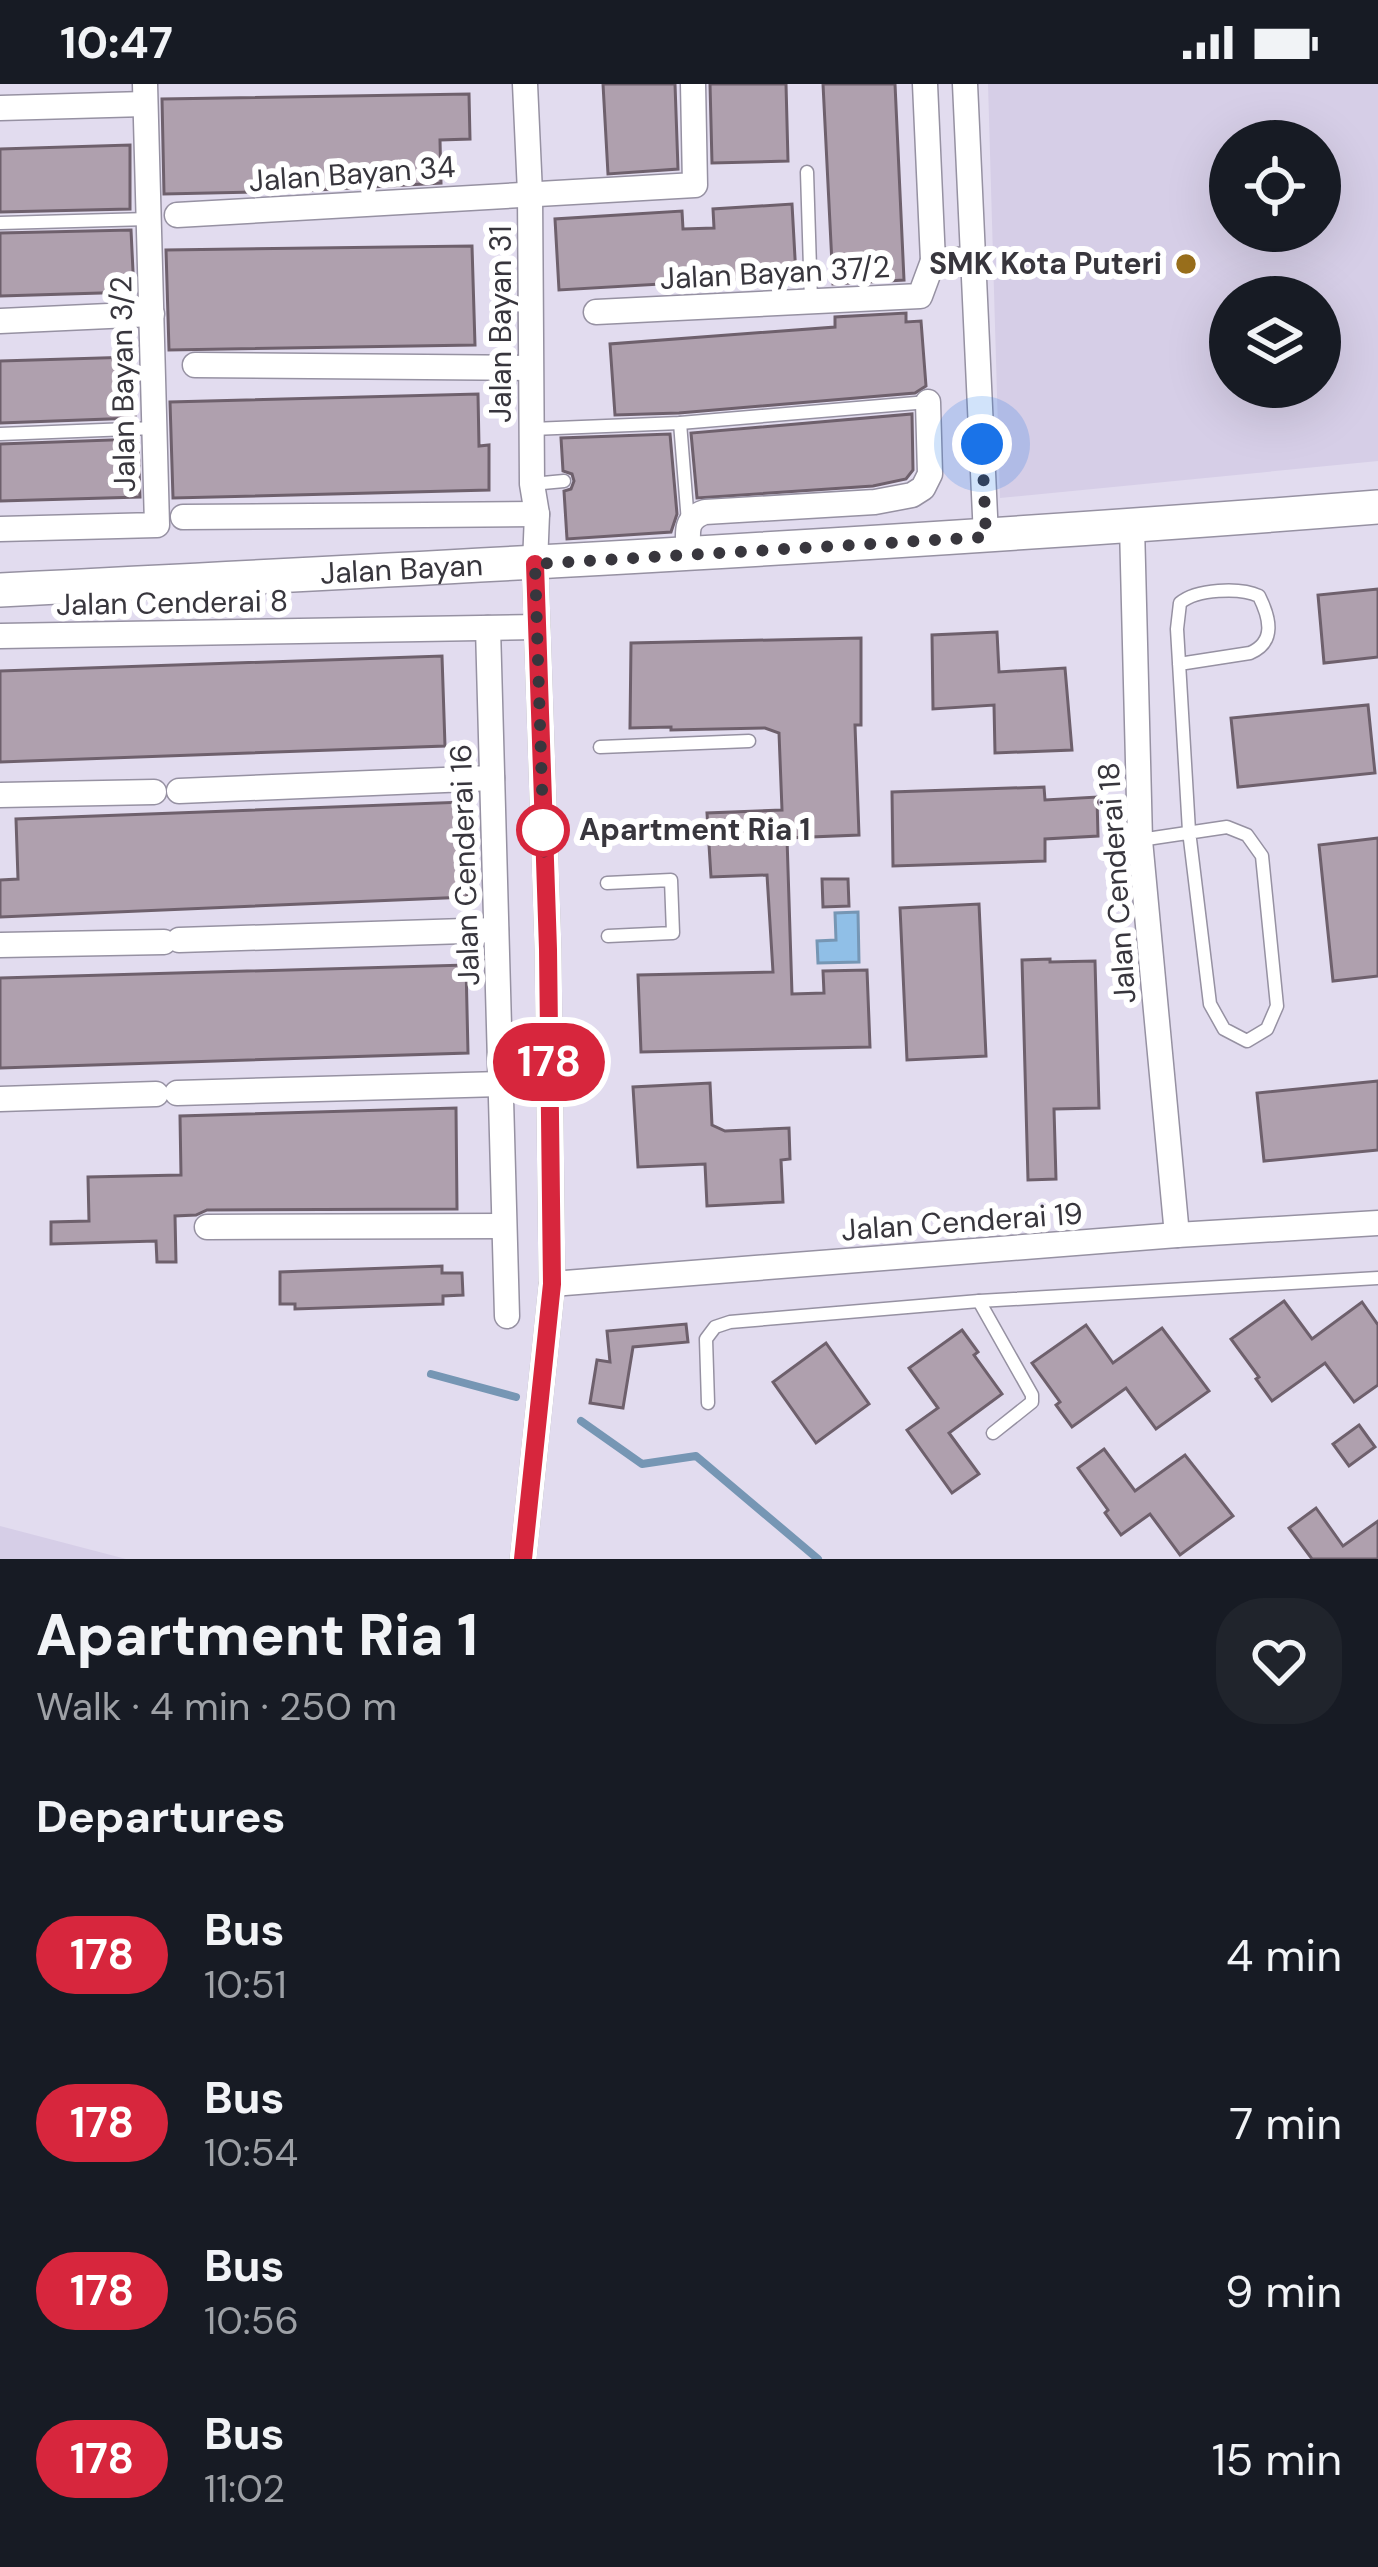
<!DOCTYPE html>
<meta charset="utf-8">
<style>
:root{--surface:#171b24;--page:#20242c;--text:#f1f3f6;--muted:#9ea1a6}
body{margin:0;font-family:"DM Sans",sans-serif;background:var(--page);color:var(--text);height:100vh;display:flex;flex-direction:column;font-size:45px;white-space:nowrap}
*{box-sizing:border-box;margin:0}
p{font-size:39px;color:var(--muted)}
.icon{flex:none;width:66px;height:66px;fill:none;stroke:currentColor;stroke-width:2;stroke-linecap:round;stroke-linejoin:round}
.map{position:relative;height:1475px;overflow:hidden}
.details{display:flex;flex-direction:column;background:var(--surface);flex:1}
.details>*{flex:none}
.badge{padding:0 24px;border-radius:39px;font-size:42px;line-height:78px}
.controls{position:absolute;left:1209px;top:36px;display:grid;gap:24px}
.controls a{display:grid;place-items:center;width:132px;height:132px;border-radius:50%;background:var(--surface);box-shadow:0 12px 48px #0002;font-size:60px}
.you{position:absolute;width:60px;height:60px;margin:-30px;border:9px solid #fff;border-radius:50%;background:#1a73e8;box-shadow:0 0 0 18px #1a73e833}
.map>.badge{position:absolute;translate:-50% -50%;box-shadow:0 0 0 6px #fff}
h2{padding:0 36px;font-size:45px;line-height:108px}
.round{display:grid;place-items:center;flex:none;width:126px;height:126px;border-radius:48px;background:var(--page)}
.summary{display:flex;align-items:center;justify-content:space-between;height:204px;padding:0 36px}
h1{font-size:57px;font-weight:800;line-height:90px}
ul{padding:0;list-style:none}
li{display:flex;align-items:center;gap:36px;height:168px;padding:0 36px}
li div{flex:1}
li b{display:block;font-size:45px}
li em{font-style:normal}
li .badge{min-width:132px;font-weight:700;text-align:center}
.status{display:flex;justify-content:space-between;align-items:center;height:84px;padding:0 60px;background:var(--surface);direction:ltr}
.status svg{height:33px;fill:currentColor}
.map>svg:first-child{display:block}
.built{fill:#d6cee7;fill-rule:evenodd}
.water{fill:#90bfe7;stroke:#7696b4;stroke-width:3}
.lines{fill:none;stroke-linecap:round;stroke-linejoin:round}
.stream{stroke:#7696b4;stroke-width:8}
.building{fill:#afa0ae;stroke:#6e606c;stroke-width:3}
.lane-casing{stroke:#9691a2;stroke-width:15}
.street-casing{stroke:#9691a2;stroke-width:27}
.secondary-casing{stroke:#9691a2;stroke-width:36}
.lane{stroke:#fff;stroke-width:12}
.street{stroke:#fff;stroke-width:24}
.secondary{stroke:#fff;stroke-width:33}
.line-casing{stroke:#fff;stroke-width:27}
.line{stroke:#d7263d;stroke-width:18}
.walk{stroke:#38363d;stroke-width:12;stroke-dasharray:0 21.6}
.poi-dot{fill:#986e1b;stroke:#fff;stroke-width:4.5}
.stop-dot{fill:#fff;stroke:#d7263d;stroke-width:6}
.labels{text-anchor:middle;stroke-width:12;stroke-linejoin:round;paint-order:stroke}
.street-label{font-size:30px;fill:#38363d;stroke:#fff}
.poi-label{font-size:30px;font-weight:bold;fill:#38363d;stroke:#fff;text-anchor:end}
.stop-label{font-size:30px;font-weight:bold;fill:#38363d;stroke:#fff;text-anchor:start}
</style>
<div class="status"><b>10:47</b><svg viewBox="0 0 49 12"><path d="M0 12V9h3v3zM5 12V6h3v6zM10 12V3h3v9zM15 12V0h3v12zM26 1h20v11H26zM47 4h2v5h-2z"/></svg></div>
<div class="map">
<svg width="1378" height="1475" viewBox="0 0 1378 1475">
<rect width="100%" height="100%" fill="#e2dcef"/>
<!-- built -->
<g class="built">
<path d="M988,0H1378V377L1000,414ZM1230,57H1320V147H1230ZM1230,213H1320V303H1230Z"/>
<path d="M0,1442L126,1475H0Z"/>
</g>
<!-- water -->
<path class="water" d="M858,828L859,878L818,879L817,857L836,856L835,829Z"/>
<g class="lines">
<!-- stream -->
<g class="stream">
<path d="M431,1290L516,1313"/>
<path d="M581,1337L642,1380L696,1372L818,1475"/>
</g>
</g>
<!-- building -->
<g class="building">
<path d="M603,0H675L678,85L608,90Z"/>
<path d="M710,0H786L788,77L712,79Z"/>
<path d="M823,0H895L904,196L833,200Z"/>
<path d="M469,10L470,55L440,56L441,99L298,107L164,110L162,15Z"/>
<path d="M130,61V125L0,128V65Z"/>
<path d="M792,120L796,192L559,206L555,135L682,127L683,145L714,144L713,125Z"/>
<path d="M131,146L134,208L0,212V149Z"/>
<path d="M472,162L475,261L169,266L166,166Z"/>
<path d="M906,229V238L921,237L926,302L915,309L679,329L615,331L610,260L835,243V233Z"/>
<path d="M133,273L135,334L0,339V277Z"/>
<path d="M478,310L479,362L489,361V406L173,414L170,318Z"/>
<path d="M912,330L913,386L906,395L873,402L697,414L691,349Z"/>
<path d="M670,350L677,430L671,448L567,455L564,407L571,405L574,397L572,390L563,387L561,354Z"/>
<path d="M138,355L140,413L0,417V360Z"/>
<path d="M1378,505V573L1324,579L1318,511Z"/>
<path d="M997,548L999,588L1065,584L1072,666L995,669L994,621L933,625L932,551Z"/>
<path d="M861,554V641H855L859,751L787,754L792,910L824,909L823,887L867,886L870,963L641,968L638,891L773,888L767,791L711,793L707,729L782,726L779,649L765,644L671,646V643L630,644L631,559Z"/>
<path d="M442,572L445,662L0,678V587Z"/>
<path d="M1368,621L1375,689L1238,703L1231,634Z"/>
<path d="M1044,703L1045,716L1097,713L1098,752L1045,755V777L893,782L892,708Z"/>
<path d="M464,718L467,813L0,833V796L18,795L16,735Z"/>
<path d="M1378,754V892L1333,897L1319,761Z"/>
<path d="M822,795H848L849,822L823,823Z"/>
<path d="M979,820L986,972L907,976L900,824Z"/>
<path d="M1050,875V878L1095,877L1099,1024L1054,1025L1056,1095L1028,1096L1022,876Z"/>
<path d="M466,881L468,969L0,984V894Z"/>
<path d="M1378,997V1066L1264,1077L1257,1009Z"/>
<path d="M710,999L712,1041L725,1047L789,1044L790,1075L781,1076L783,1118L707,1122L705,1080L638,1083L633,1003Z"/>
<path d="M456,1024L457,1125L207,1126L196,1131L175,1132L176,1178H157L156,1157L51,1160V1138L89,1137L88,1093L181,1091L180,1032Z"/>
<path d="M442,1182V1189H462L463,1211L443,1212V1220L295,1225V1220H280V1188Z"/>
<path d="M1284,1217L1312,1255L1362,1218L1378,1241V1301L1354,1318L1325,1279L1272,1317L1256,1295L1259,1293L1231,1255Z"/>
<path d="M686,1240L688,1258L633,1263L623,1324L590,1319L597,1276L610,1278L607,1247Z"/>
<path d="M1086,1241L1113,1279L1162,1244L1209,1307L1156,1345L1126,1304L1072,1343L1056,1321L1060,1318L1032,1279Z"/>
<path d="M962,1246L978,1268L974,1271L1002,1310L949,1349L979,1390L952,1409L907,1346L938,1324L909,1284Z"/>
<path d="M826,1259L869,1320L816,1359L773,1298Z"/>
<path d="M1359,1341L1375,1363L1349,1382L1333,1360Z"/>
<path d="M1104,1365L1135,1407L1185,1371L1233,1432L1180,1471L1150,1430L1121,1451L1105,1429L1108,1426L1078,1384Z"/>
<path d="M1316,1424L1343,1462L1378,1437V1475H1312L1289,1444Z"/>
</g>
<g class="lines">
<defs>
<g id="lane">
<path d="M807,88L811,216"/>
<path d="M0,139L149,135"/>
<path d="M680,339L688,438"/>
<path d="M532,345L680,339L928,318"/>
<path d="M0,350L155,344"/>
<path d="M532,400L564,397"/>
<path d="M600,663L749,657"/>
<path d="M1140,756L1227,743L1247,751L1262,772L1277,922L1267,945L1247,957L1224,945L1210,920L1189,747L1177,545L1180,519C1196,505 1240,503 1259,512C1270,534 1276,558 1250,569L1179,580"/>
<path d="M607,799L671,796L673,849L608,852"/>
<path d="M979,1217L1032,1311V1318L993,1349"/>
<path d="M708,1319L706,1255L715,1243L730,1238L979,1217L1378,1194"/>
</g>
<g id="street">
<path d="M925,0L933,177L973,175"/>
<path d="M965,0L986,453"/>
<path d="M0,24L145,20"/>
<path d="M177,131L695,101L693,0"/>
<path d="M596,228L920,212L933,177"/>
<path d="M0,237L152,230"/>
<path d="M195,281L530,284"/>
<path d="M183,433L537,430"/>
<path d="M1132,442L1140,756L1177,1151"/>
<path d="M0,445L157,441L145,0"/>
<path d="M689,471C688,451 683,435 705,428L875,418L912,411L923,404L930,390L928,318"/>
<path d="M488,544L507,1232"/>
<path d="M0,552L537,543"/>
<path d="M179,707L492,694"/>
<path d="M0,711L154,708"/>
<path d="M179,856L496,846"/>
<path d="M0,861L164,858"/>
<path d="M177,1009L501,1000"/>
<path d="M0,1015L156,1010"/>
<path d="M207,1143L503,1142"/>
<path d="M552,1200L1177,1151L1378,1139"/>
<path d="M523,1475L552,1200L548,865L535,480L537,430L532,400L530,109L525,0"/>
</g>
<g id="secondary">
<path id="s1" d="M0,506C460,483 919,459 1378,423"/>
</g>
</defs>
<!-- lane casing -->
<use href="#lane" class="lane-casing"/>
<!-- street casing -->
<use href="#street" class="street-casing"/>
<!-- secondary casing -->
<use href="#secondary" class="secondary-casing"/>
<!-- lane -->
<use href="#lane" class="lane"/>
<!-- street -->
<use href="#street" class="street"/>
<!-- secondary -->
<use href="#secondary" class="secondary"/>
</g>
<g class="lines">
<defs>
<path id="line" d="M523,1475L552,1200L548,865L535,480"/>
</defs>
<!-- line casing -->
<use href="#line" class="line-casing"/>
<!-- line -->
<use href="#line" class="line"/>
<!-- walk -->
<path class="walk" d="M543,746L544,769L535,480L986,453L982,360"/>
</g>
<!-- markers -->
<circle class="poi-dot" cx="1186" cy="180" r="12"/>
<circle class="stop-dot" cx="543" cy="746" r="24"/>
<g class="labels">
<!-- street labels -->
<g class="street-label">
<text transform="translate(352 90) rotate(-4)" y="10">Jalan Bayan 34</text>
<text transform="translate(775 189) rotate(-3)" y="10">Jalan Bayan 37/2</text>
<text transform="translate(501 240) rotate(-90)" y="10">Jalan Bayan 31</text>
<text transform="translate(123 300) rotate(-91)" y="10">Jalan Bayan 3/2</text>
<text dy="10" stroke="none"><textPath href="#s1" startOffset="402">Jalan Bayan</textPath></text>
<text transform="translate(172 519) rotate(-1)" y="10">Jalan Cenderai 8</text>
<text transform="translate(465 781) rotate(-92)" y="10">Jalan Cenderai 16</text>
<text transform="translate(1117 799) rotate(-94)" y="10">Jalan Cenderai 18</text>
<text transform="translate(962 1138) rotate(-4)" y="10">Jalan Cenderai 19</text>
</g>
<!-- poi labels -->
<g class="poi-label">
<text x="1162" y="190">SMK Kota Puteri</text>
</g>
<!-- stop labels -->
<g class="stop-label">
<text x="579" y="756">Apartment Ria 1</text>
</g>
</g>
</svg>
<div class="controls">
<a><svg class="icon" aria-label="locate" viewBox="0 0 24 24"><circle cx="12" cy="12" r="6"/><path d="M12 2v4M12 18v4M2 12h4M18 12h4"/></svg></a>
<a><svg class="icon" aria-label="layers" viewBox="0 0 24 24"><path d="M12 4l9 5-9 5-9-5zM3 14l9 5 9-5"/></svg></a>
</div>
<div class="you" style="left:982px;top:360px"></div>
<b class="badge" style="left:549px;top:978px;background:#d7263d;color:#fff">178</b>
</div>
<section class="details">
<div class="summary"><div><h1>Apartment Ria 1</h1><p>Walk · 4 min · 250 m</p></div><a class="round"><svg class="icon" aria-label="heart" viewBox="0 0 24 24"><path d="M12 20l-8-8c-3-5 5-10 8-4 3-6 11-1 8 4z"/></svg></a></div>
<h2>Departures</h2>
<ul>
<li><span class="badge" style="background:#d7263d;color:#fff">178</span><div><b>Bus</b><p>10:51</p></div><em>4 min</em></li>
<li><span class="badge" style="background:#d7263d;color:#fff">178</span><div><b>Bus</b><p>10:54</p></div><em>7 min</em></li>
<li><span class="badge" style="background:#d7263d;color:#fff">178</span><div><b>Bus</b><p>10:56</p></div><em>9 min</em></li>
<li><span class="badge" style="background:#d7263d;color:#fff">178</span><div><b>Bus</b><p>11:02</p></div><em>15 min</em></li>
</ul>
</section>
